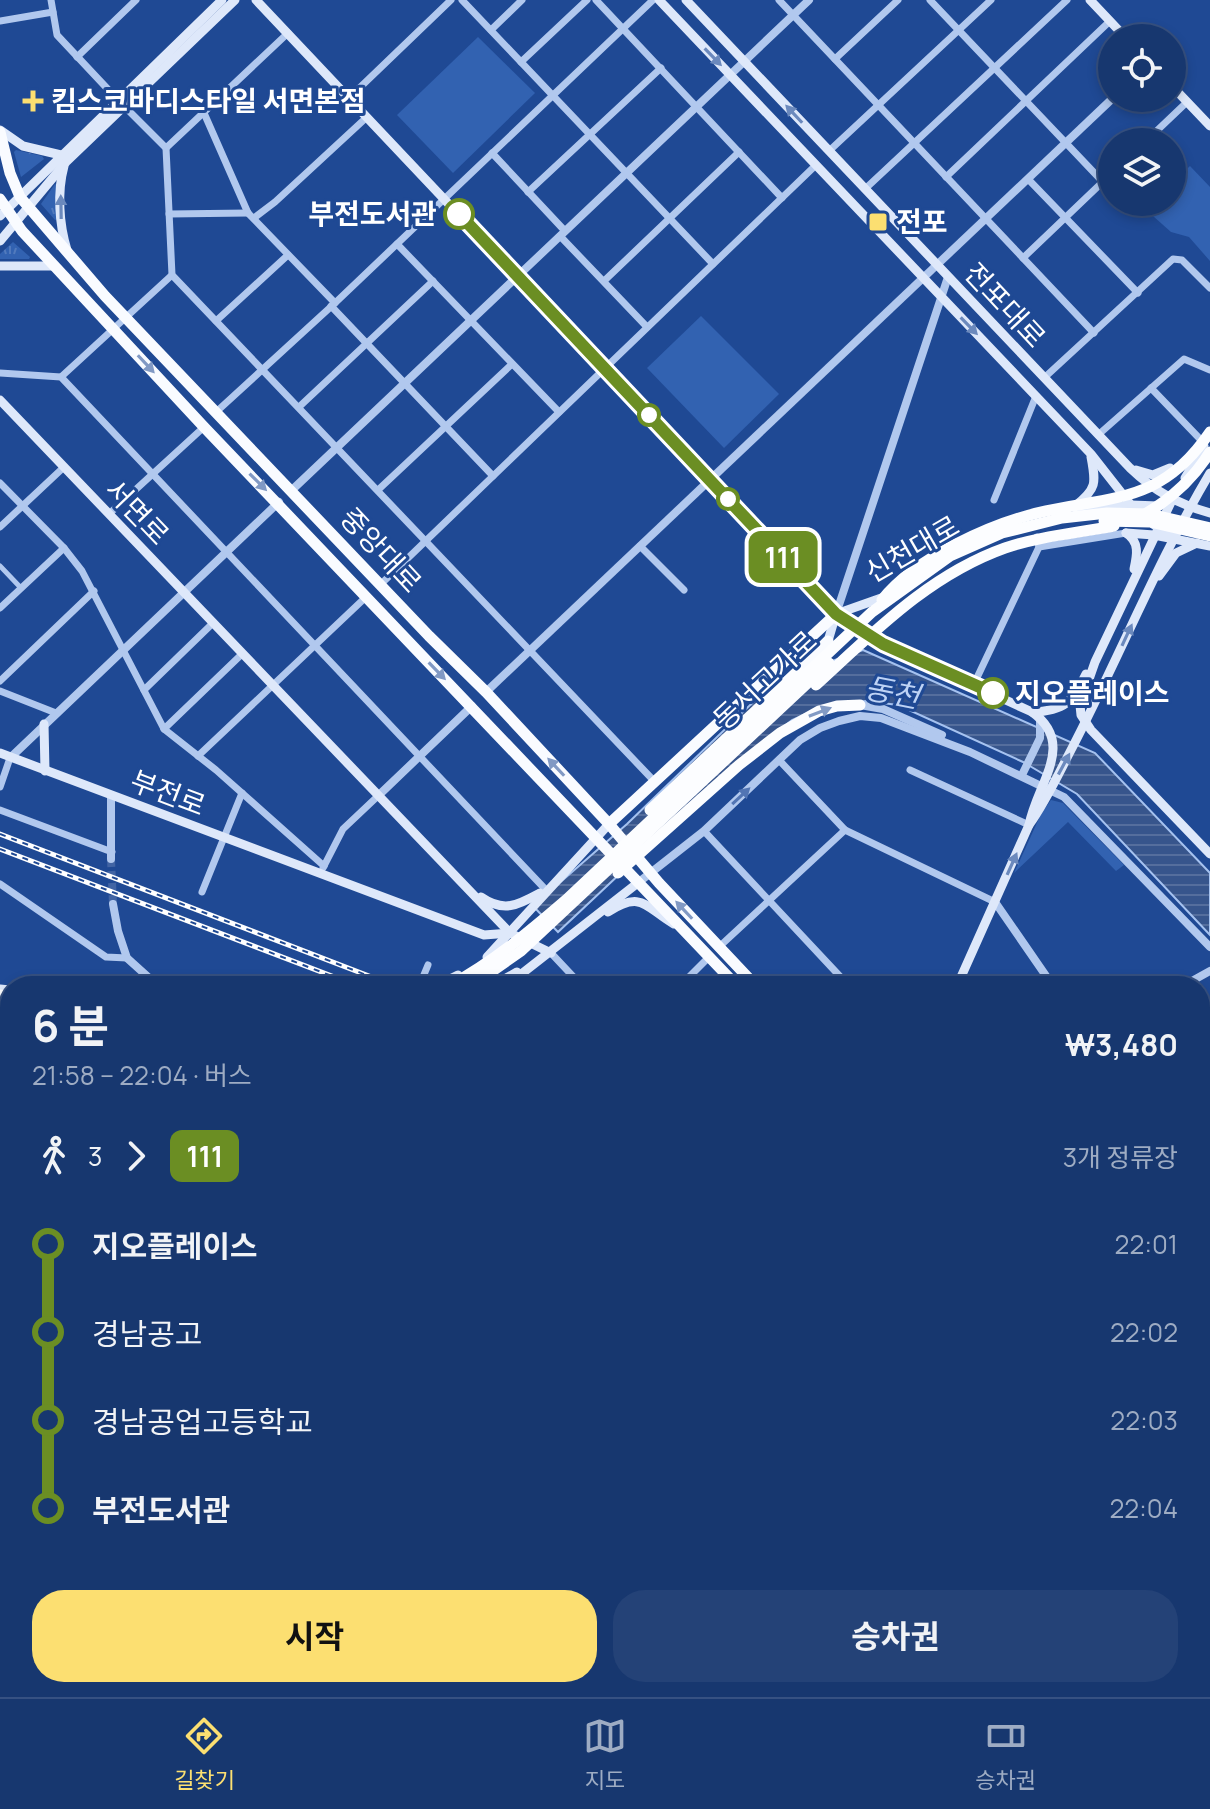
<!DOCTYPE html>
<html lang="ko">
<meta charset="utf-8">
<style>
:root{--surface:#17376f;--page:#244277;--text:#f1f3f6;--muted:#9eacc3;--line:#365182;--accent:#fcdf71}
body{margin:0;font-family:Manrope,"Noto Sans KR",sans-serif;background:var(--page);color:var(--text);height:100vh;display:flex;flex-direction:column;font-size:30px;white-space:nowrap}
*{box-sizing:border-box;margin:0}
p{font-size:26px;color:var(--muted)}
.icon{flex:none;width:44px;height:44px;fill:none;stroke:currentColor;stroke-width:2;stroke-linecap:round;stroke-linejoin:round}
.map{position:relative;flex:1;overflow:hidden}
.drawer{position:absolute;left:0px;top:976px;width:1210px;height:722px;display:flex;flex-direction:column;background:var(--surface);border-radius:32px 32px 0 0;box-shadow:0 4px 12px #0003,0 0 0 2px var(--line)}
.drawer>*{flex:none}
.badge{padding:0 16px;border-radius:12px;font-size:28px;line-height:52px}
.fabs{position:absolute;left:1098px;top:24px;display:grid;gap:16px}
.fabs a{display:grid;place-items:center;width:88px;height:88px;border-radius:50%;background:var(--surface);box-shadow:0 4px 12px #0003,0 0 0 2px var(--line);font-size:40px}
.map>.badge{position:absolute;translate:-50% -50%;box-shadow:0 0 0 4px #fff}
.legs{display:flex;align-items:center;gap:12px;height:88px;padding:0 32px;font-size:26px}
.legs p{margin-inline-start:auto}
.head{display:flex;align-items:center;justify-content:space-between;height:136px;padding:0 32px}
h1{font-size:44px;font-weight:700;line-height:60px}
.action{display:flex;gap:16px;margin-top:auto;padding:16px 32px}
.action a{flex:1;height:92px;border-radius:32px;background:var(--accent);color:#111;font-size:32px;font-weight:700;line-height:92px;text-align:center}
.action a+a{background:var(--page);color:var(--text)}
ul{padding:0 32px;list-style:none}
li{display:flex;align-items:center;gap:28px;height:88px;font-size:30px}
li i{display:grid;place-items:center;width:12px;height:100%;margin:0 10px;background:currentColor}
li i::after{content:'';width:20px;height:20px;margin:-10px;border:6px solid;border-radius:50%;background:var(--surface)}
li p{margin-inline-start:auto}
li:first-child i{background:linear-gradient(#0000 50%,currentColor 0)}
li:last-child i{background:linear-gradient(currentColor 50%,#0000 0)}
.menu{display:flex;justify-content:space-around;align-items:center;height:112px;border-top:2px solid var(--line);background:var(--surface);font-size:22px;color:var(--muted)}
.menu a{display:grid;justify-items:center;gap:4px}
.menu .selected{color:var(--accent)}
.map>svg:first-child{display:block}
.grass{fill:url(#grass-tufts)}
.park{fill:#3262b1}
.water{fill:url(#water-rules);stroke:#a5c2f0;stroke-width:2}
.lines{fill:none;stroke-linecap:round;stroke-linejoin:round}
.tertiary-tunnel{stroke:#4164a4;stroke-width:8;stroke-dasharray:8 4;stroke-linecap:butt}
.pedestrian{stroke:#b1c8ee;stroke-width:5}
.minor{stroke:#b1c8ee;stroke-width:7}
.tertiary{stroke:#b1c8ee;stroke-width:8}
.secondary{stroke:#dee8fa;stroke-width:9}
.primary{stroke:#f9fbff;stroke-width:11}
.trunk{stroke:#fcfdff;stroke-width:11}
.rail-casing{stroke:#fff;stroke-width:5}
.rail{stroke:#1f4994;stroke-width:2;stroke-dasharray:6;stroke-linecap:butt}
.oneway{fill:#6b89bd}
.oneway2{fill:#8199c4}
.oneway3{fill:#829ac4}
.oneway4{fill:#5275b4}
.line-1-casing{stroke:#fff;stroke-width:18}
.line-1{stroke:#6b8e23;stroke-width:12}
.poi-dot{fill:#fcdf71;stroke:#1f4994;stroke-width:3}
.stop-1-dot{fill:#fff;stroke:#6b8e23;stroke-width:4}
.labels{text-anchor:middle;stroke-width:6;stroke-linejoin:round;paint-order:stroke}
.poi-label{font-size:28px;font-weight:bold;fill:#fff;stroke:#1f4994;text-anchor:start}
.stop-label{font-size:28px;font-weight:bold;fill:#fff;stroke:#1f4994;text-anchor:end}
.street-label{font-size:28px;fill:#fff;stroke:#1f4994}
.water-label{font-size:30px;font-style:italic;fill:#bed3f5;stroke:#1f4994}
</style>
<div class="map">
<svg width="1210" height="1697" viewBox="0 0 1210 1697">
<defs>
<pattern id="grass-tufts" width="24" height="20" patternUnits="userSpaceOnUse" patternTransform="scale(2)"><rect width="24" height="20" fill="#3262b1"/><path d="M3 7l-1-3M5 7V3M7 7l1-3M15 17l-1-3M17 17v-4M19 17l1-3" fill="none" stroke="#517abd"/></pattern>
<pattern id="water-rules" width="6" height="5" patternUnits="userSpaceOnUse" patternTransform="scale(2)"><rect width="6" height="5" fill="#37558c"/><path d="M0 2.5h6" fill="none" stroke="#556e9d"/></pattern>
</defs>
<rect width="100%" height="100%" fill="#1f4994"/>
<!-- grass -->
<g class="grass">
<path d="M16,150L42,156L44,159L21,177L14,152Z"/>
<path d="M55,184L57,185L58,219L55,220L41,204Z"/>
<path d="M13,242L30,257L29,259H0V254Z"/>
<path d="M1200,1167L1210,1177V1221L1200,1231Z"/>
</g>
<!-- park -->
<g class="park">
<path d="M478,37L535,93L453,173L397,115Z"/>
<path d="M1190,166L1210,187V261L1189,237L1171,232L1144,208L1151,202H1172V183Z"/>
<path d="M701,316L779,394L724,448L647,368Z"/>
<path d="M1051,800L1063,803L1124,865L1116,871L1068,822L1014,873L1041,814Z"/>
<path d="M0,1650L10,1654V1688H63L70,1697H11L0,1690Z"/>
</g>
<!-- water -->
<path class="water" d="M863,650L1095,753L1210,873V935L1077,794L1023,762L898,705L866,701L823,706L792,720L741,760L558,932L533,906L627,824L775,681Z"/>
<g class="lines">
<!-- tertiary-tunnel -->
<path class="tertiary-tunnel" d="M111,859L113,904"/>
<!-- pedestrian -->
<path class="pedestrian" d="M0,566L21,588"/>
<!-- minor -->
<g class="minor">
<path d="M51,0L57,35L118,100"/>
<path d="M462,0L713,264"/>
<path d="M596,0L782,198"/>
<path d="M779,0L1094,333"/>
<path d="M930,0L1103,182"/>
<path d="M0,21L53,12"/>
<path d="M491,30L522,0"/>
<path d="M77,57L136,0"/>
<path d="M835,59L898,0"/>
<path d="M521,62L587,0"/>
<path d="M349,98L451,0"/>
<path d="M124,106L166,148L172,275L655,782"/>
<path d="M204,113L248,213L335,303"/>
<path d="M1145,142L1187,102"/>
<path d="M166,148L288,33"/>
<path d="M829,151L991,0"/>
<path d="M492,153L565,231"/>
<path d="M946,177L1110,21"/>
<path d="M1028,179L1138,293"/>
<path d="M865,189L1067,0"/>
<path d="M528,192L661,68"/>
<path d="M169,214L248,213"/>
<path d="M254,218L275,202L367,117"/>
<path d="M560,236L647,327"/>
<path d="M397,244L559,412"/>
<path d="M1023,258L1112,173"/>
<path d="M604,281L739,152"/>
<path d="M331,306L493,476"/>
<path d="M216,321L288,255"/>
<path d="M0,373L61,377L546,890"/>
<path d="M61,377L172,275"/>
<path d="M1044,378L1173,259L1182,260L1210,288"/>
<path d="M1151,388L1200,439"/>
<path d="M299,407L433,281"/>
<path d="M215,413L335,303L653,0"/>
<path d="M1098,435L1184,359L1210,370"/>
<path d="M0,483L64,548L82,571L164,729L216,770L324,866"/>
<path d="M378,490L512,364"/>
<path d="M994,500L1036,396"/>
<path d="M109,514L204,427"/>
<path d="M0,527L64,467"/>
<path d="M640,546L684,590"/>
<path d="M1039,547L1126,533"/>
<path d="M381,584L816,165"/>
<path d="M0,608L64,548"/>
<path d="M0,681L94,591"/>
<path d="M974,684L1039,547L1037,537"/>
<path d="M144,690L213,623"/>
<path d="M0,691L56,713"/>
<path d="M164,729L242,654"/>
<path d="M198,756L367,596"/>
<path d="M779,760L845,830L995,902"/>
<path d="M910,770L1029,825"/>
<path d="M0,787L10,758"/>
<path d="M0,810L112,852"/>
<path d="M704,831L849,986"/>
<path d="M323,868L343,829L379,795"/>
<path d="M0,884L106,957L127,958"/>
<path d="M202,892L242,793"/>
<path d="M719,947L845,830"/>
<path d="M551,953L582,986"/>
<path d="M423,977L428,965"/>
<path d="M680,986L709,957"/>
<path d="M1200,1355L1210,1365"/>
<path d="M1200,1450L1210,1440"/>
<path d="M0,1493L10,1490"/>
<path d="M0,1547L10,1569"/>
<path d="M1200,1552L1210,1562"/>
<path d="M585,1688L595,1697"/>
</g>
<!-- tertiary -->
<g class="tertiary">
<path d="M292,490L809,0"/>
<path d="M836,614L948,277"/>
<path d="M486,692L1113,98"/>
<path d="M860,705L883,709L942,735"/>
<path d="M10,758L279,502"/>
<path d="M1022,775L1040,738V718"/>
<path d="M111,795V859"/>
<path d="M379,795L472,706"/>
<path d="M639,882L704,831L800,740L820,728L839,721L860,716L881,718L970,752L1064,797L1210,947"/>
<path d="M995,902L1053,986"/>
<path d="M113,904L118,931L127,958L158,986"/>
<path d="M1183,986L1210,971"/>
<path d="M1200,1154L1210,1164"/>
<path d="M0,1579H10"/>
<path d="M709,1688L722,1697"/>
</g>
<!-- secondary -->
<g class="secondary">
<path d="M256,0L836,614L883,644L1032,712C1077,744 1037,783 1029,825"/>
<path d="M659,0L1091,454L1131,505L1142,514"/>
<path d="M686,0L1130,468C1154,491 1178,504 1210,513"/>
<path d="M1090,0L1126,38"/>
<path d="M1172,86L1210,126"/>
<path d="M0,130L23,146L61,155"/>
<path d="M64,166C57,192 59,224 67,250"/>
<path d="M0,216L222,0"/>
<path d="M0,241L66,162L235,0"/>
<path d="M0,266H54"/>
<path d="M0,400L510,933L551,953"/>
<path d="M1136,470L1153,475L1170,468"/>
<path d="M1185,478L1204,446"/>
<path d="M1173,498L1095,662L1080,705L1081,715L1091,730L1210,854"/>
<path d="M1075,506C1097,489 1096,483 1091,457"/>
<path d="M1077,511L1131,505L1158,506"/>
<path d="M1153,524L1173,538"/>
<path d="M1126,533L1154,535L1210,546"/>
<path d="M1126,533C1140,542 1137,555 1134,569"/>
<path d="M1159,576L1176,553L1197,543"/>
<path d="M836,614L887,596"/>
<path d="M828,641L836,614"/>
<path d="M1032,712C1065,711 1072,702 1086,674"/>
<path d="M44,724L45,771"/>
<path d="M0,753L484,935L510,933"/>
<path d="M481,897C504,913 518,905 540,893"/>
<path d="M608,912C642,890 645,907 674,924"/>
<path d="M487,957L609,824"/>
<path d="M436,986L458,975"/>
<path d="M492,986L517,972"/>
<path d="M506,986L639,882"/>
<path d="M957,986L1029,825C1046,801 1058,775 1071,750C1119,658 1157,562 1210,473"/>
<path d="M0,989L10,990"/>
<path d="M0,1015H10"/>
<path d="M1200,1245L1210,1236"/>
<path d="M0,1343L10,1344"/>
<path d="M1200,1439L1210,1449"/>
<path d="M1200,1473L1210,1483"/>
<path d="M0,1589L10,1599"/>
<path d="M192,1688L196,1697"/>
<path d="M955,1688L964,1697"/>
<path d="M971,1688L977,1697"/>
</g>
<!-- primary -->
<g class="primary">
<path d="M0,132L10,173L20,197L105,296L429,636L486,692L609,824L659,883L756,986"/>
<path d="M0,199L22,231L204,427L737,986"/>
<path d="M798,671L828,641"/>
<path d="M609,824L836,614"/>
<path d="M1032,1688L1041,1697"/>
<path d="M1044,1688L1053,1697"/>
</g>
<!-- trunk -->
<g class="trunk">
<path d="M1145,514C1171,499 1194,478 1210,452"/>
<path d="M1104,521L1150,522L1210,536"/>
<path d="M882,600C916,557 994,522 1046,511C1119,496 1164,500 1210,432"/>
<path d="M816,685C874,632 929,575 1005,548C1040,536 1078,533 1114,526"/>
<path d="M650,810L798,671"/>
<path d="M618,873L739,765L780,733L819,711L837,706L860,705"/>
<path d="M449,986C493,962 529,932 566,900L872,612L950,556L1002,533L1062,518L1107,513L1150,514L1210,528"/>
<path d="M471,986L521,951L829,663"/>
<path d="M0,995L10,996"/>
<path d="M0,1005L10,1006"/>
</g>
<defs>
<g id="rail">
<path d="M0,834L395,986"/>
<path d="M0,849L358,986"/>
<path d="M0,1287L10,1289"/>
<path d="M1122,1688L1131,1697"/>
<path d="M1151,1688L1160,1697"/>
</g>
</defs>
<!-- rail casing -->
<use href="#rail" class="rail-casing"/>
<!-- rail -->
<use href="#rail" class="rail"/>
</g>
<!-- one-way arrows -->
<defs><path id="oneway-solid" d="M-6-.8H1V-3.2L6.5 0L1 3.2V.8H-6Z" transform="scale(2)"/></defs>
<g class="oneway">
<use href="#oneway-solid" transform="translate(713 57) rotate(46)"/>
<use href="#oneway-solid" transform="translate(794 114) rotate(-133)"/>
<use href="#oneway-solid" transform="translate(61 207) rotate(-91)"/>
<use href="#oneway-solid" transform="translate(969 326) rotate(46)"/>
<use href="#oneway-solid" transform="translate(1127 635) rotate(-65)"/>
<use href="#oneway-solid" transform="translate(1064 764) rotate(-62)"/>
<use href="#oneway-solid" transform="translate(1012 864) rotate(-66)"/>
</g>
<g class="oneway2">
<use href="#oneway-solid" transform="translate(146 364) rotate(47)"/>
<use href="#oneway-solid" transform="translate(258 482) rotate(45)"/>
<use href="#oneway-solid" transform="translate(437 671) rotate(46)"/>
<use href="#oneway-solid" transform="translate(556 767) rotate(-133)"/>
<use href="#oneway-solid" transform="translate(684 910) rotate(-133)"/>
</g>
<use class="oneway3" href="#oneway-solid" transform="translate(820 712) rotate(-21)"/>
<use class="oneway4" href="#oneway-solid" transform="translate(741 796) rotate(-43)"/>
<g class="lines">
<defs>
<path id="line-1" d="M459,214L836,614L883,644L993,693"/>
</defs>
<!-- line-1 casing -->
<use href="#line-1" class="line-1-casing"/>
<!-- line-1 -->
<use href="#line-1" class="line-1"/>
</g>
<!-- markers -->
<g class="poi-dot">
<path d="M29 89h8v8h8v8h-8v8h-8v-8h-8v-8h8z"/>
<rect x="868" y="212" width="20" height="20" rx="4"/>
</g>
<g class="stop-1-dot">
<circle cx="459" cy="214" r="14"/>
<circle cx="649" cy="415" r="10"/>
<circle cx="728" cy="499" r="10"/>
<circle cx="993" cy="693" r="14"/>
</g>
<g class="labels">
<!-- poi labels -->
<g class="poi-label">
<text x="51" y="111">킴스코바디스타일 서면본점</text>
<text x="896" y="232">전포</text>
</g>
<!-- stop labels -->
<g class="stop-label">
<text x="437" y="224">부전도서관</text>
<text x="1015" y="703" text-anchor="start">지오플레이스</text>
</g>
<!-- street labels -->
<g class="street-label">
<text transform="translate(1005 305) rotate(47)" y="10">전포대로</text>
<text transform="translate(137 512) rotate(46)" y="10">서면로</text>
<text transform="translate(912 549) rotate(-30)" y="10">신천대로</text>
<text transform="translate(381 550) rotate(47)" y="10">중앙대로</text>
<text transform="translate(765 680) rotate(-43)" y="10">동서고가로</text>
<text transform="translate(168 793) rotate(21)" y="10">부전로</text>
</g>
<!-- water labels -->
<g class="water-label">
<text transform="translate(892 693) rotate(11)" y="10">동천</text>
</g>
</g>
</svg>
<div class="fabs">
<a><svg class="icon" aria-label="locate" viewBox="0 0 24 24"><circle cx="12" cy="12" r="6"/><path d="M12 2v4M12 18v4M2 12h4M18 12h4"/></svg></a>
<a><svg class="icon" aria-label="layers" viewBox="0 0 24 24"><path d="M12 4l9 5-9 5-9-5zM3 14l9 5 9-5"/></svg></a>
</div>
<b class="badge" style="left:783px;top:557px;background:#6b8e23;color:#fff">111</b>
<section class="drawer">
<div class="head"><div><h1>6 분</h1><p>21:58 – 22:04 · 버스</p></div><b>₩3,480</b></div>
<div class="legs"><svg class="icon" aria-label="walk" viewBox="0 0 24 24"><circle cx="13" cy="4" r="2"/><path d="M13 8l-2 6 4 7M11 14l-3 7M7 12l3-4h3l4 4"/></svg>3<svg class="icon" aria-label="forward" viewBox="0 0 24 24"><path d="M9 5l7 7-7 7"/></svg><b class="badge" style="background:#6b8e23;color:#fff">111</b><p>3개 정류장</p></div>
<ul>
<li><i style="color:#6b8e23"></i><b>지오플레이스</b><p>22:01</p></li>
<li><i style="color:#6b8e23"></i><span>경남공고</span><p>22:02</p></li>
<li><i style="color:#6b8e23"></i><span>경남공업고등학교</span><p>22:03</p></li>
<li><i style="color:#6b8e23"></i><b>부전도서관</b><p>22:04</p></li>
</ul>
<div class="action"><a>시작</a><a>승차권</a></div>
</section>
</div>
<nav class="menu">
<a class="selected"><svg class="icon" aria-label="directions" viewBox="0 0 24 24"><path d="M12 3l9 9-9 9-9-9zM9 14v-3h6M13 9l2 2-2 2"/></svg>길찾기</a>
<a><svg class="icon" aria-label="map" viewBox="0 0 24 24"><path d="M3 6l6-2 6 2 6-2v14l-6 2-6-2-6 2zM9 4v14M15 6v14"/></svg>지도</a>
<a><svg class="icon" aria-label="tickets" viewBox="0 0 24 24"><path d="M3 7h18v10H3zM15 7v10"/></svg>승차권</a>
</nav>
